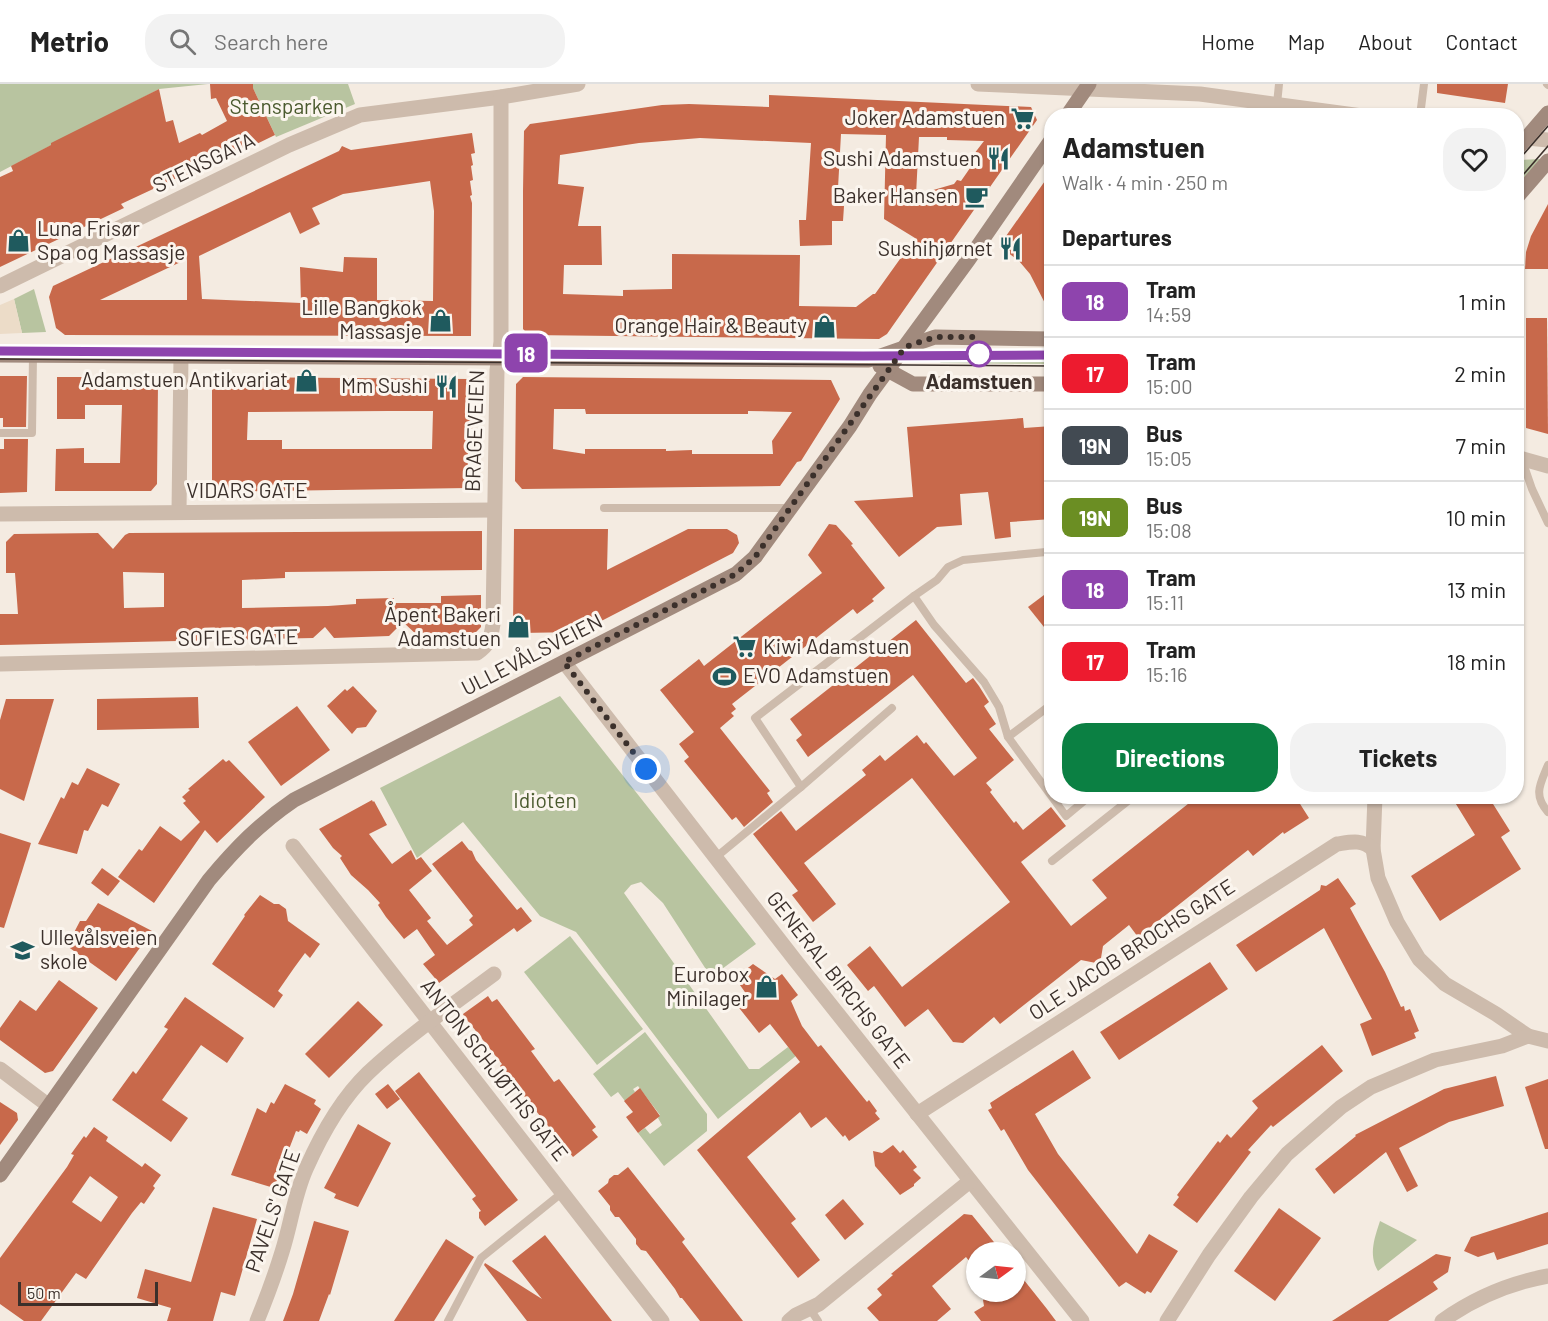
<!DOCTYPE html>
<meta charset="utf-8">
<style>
:root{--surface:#fff;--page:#f2f2f2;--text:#222;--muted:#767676;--line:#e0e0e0;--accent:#0b8043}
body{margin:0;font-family:Barlow,sans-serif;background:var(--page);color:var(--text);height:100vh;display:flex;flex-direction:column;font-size:22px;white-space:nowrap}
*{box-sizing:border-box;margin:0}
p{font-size:20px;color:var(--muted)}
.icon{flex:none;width:33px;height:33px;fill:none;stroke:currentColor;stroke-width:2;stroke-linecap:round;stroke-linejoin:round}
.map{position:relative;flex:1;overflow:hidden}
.sheet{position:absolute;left:1044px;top:24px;width:480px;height:696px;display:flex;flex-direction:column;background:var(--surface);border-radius:24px;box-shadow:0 2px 4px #0004}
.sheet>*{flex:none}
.badge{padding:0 12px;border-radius:9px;font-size:21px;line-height:39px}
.needle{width:39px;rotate:75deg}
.buttons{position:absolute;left:966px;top:1158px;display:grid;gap:12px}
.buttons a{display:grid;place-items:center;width:60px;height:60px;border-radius:50%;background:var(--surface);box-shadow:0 2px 4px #0004;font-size:30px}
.scale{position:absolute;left:18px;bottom:15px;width:140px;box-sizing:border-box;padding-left:6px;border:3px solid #3b302b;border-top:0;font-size:16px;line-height:21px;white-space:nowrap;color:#3b302b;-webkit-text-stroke:4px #fbf5ee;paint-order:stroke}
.you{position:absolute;width:30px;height:30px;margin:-15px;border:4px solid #fff;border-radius:50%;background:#1a73e8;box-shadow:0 0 0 9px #1a73e833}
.map>.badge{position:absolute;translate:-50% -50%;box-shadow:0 0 0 3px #fff}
h2{padding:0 18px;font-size:22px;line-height:54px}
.round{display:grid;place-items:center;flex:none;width:63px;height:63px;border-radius:24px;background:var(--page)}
.head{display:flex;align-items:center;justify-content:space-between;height:102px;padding:0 18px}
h1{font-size:28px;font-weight:700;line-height:45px}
.action{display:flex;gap:12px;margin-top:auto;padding:12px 18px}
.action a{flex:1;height:69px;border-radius:24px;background:var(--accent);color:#fff;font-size:24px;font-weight:700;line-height:69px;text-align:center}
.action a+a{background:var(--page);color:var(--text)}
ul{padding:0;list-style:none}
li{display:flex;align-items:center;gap:18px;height:72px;padding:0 18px;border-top:2px solid var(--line)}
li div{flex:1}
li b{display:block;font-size:22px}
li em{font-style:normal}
li .badge{min-width:66px;font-weight:700;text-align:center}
header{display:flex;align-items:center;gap:36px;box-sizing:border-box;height:84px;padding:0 30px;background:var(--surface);border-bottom:2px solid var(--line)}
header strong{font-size:28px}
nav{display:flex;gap:33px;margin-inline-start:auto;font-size:21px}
.search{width:420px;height:54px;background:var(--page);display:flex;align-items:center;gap:15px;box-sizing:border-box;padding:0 21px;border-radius:24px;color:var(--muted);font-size:22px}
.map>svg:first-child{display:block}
.green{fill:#b8c4a0}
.plaza{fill:#ecdcc8}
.building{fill:#c8694b;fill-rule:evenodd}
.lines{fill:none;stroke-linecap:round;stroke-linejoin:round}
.lane{stroke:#cdbbac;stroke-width:8}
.street{stroke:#cdbbac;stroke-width:15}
.secondary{stroke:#a18a7d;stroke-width:15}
.tram{stroke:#3b302b;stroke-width:1.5}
.line-casing{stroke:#fff;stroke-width:14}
.line{stroke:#8e44ad;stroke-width:9}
.walk{stroke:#3b302b;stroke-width:6;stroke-dasharray:0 10.8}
.stop-dot{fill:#fff;stroke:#8e44ad;stroke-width:3}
.labels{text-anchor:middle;stroke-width:6;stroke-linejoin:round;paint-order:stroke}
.park-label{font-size:21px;fill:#4a5a2e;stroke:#fbf5ee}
.poi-label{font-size:21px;fill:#3b302b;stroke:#fbf5ee;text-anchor:end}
.street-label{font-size:21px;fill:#3b302b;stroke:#fbf5ee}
.stop-label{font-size:21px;font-weight:bold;fill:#3b302b;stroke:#fbf5ee}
</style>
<header>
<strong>Metrio</strong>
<div class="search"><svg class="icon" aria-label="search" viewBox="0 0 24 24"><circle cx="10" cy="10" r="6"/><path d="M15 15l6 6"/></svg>Search here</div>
<nav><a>Home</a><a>Map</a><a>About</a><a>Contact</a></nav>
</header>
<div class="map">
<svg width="1548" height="1237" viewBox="0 0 1548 1237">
<rect width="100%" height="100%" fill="#f4ebe1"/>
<!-- green -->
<g class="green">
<path d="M0,0H208L159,5L0,88Z"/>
<path d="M251,0H348L355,20L276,53Z"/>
<path d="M1541,75L1517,104V76Z"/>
<path d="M34,205L46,248L22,249L14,215Z"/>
<path d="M944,273H1051V280L940,279Z"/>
<path d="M560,612L756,860L711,893L663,819L641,798L631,801L624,809L749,985H759L788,963L797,971L718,1035L576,848L540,832L463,738L417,774L380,704Z"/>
<path d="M570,852L643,945L597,981L524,888Z"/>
<path d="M645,948L707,1030V1047L664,1082L638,1049L645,1044L650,1050L662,1041L658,1034L660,1031L638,1002L633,1005L635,1008L625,1017L618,1008L611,1013L593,990Z"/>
<path d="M1380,1137L1417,1156L1378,1187C1368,1170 1375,1153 1380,1137Z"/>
</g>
<!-- plaza -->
<path class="plaza" d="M14,215L22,249L0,250V221Z"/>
<!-- building -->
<g class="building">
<path d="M210,0H253V4L275,51L182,96L181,92L121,120L124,124L0,183V93L13,87L11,82L51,61V59L159,5L166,38L173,36L179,59L200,49L202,51L227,37L216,14L211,15Z"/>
<path d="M1437,0H1508L1505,19L1437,9Z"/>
<path d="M769,11L1031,23L1037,36L887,250L879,255L529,251L523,245V107L524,47L530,40L662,21L689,20L769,23ZM841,50L886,51L884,135L915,154L875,210H873L856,223L799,222L800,171L672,170V205L623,206V212L563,210L564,181H602L601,142H578L584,103L558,100L560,71L639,59L700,54L811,59L806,136H799L800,162L832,161V137H843L844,122H837ZM919,53H947V56L984,57L974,70L977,74L961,97L957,96L954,100L916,111Z"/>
<path d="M472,49L475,69L471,70L473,81L471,82L473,96L470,97L472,111L470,112L472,119L471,252L65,251L56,244L49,213L53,202L339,67L342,62L351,66ZM430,97L434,127L433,217L377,216V174L344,173L343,188L300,183L301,219L202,215L199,172L290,128L300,150L320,140L312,124L343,110ZM187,175V216H100Z"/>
<path d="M1052,87V233L1030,190L1019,177L999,162Z"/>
<path d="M1548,120V185H1525L1526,168L1531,152Z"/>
<path d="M1526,234H1547L1548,350L1526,344Z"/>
<path d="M0,292H27L26,343H3V334H0Z"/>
<path d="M57,293H152L158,299L157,400L151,407H55L56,365L84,364V379H120L122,321H85V335H57Z"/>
<path d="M212,293L469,295L468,328H473L472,361H468V404L212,408ZM388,327H433L432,365H282V356H247L248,328Z"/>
<path d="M523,293L831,296L840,315L801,377L797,378L780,402L522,405L515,397L516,300ZM554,325H585L586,330H748V327L792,328L772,357L773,370H692V366L666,367V365H585V370L553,365Z"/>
<path d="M1023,334L1024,344L1052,342V435L1010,438L1011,453L995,455L988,408L960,410L962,441L937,443L899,473L854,417L913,413L907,343Z"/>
<path d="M4,355H28L27,408L0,409V365H4Z"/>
<path d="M829,440L836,441L853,460L851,461L885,504L872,515L874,517L857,530L853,525L732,620L736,625L731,629L734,632L720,644L770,707L767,709L773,718L744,743L736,733L732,736L684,677L689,673L679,660L694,648L660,606L699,575L704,582L822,489L808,471Z"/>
<path d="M514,445H608L607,486L688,445H727L737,451L739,459L733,469L580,548L520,549L513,542Z"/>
<path d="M482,447V486L285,488V494L242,496V524L328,522L356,520V515L394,514V519H441V512L481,511V543L474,550L418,552L403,538L389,552L334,554L325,543L313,554L0,561V530H18L15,489H6V458L14,450L98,449L113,465L125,451L129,449ZM123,488L164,489V523L124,524Z"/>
<path d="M1052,505V553L1028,523Z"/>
<path d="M916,536L966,599L973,594L979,602L989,618L984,622L996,640L989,645L1014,676L986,699L992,706L990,708L1014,739L1016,737L1023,746L1051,723L1066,742L1021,778L1071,842L1107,814L1092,796L1198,712H1295L1309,734L1284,750L1283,748L1253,772L1248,766L1138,853L1129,841L1103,862L1101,874L1096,879L1081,876L1000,940L994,933L963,959L953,958L928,925L905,943L874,902L868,907L847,881L870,862L902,903L1010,818L912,694L804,779L836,820L813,838L792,811L798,807L753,750L781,727L796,747L866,691L862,686L880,671L885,677L917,651L924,660L926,658L954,692L977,674L913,591L808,673L796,656L802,651L790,635Z"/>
<path d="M353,602L377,627L366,643L357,644L352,650L327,622L345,605L347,607Z"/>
<path d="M198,613L199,644L97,646V615Z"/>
<path d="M6,615H54L24,717L0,705V636Z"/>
<path d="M297,622L330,666L281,702L248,658Z"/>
<path d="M223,675L226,678L229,676L265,713L217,759L205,746L154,819L118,793L139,765L142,767L160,742L181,757L200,738L183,719L186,717L182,713L190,706L188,705Z"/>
<path d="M87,684L120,700L108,723L102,720L88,747L84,746L77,770L38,760L61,713L64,715L72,698L78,701Z"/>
<path d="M1451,712H1488L1510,747L1501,753L1521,785L1440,837L1411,792L1475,751Z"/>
<path d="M372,716L373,718L374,717L387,741L369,750L392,780L411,766L416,776L421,773L432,787L409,806L431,834L427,837L447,861L473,841L469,836L473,832L432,780L462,757L469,766L472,767L476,776L517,826L521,823L532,837L517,848L514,844L439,899L423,880L435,871L417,845L404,855L386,833L378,821L380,819L368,806L351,791L340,774L342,772L333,764L319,745Z"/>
<path d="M0,749L31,759L4,844L0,843Z"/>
<path d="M102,784L120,797L108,812L91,799Z"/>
<path d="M1338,794L1356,820L1350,824L1385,888L1401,923L1404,922L1405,927L1410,925L1419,947L1414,949L1416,954L1372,972L1360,940L1372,935L1324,844L1256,888L1236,861L1320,806L1321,801L1326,802Z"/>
<path d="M260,811L274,820H279L286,825L288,837L320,860L310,874L305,869L294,884L278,907L283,911L274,924L212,880L245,832L244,831Z"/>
<path d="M98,819L152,847L116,897L67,862L80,837H86Z"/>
<path d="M1210,878L1228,905L1119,976L1100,948Z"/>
<path d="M753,880L775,895L782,890L798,911L791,917L802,942L818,963L821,961L867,1018L869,1016L877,1027L875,1029L880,1035L849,1057L845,1051L843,1053L826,1033L811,1044L800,1028L747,1073L796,1135L791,1139L820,1176L798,1194L697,1066L800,978L770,940L759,949L736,920L747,911L735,894Z"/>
<path d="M59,896L98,924L53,987L45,989L0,956V944L20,916L36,927Z"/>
<path d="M488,912L492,918L497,915L535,965L531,967L554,998L559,995L596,1043L592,1046L598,1053L573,1073L500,982L502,980L464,932L463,930Z"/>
<path d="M185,913L244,954L227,979L201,961L162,1016L188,1034L171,1058L112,1016L133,987L136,990L168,945L164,943Z"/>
<path d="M358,917L383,941L329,994L305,970Z"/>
<path d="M1322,961L1343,987L1273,1043L1271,1041L1248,1066L1251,1068L1197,1139L1173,1121L1179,1113L1177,1111L1218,1057L1220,1059L1227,1050L1231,1054L1258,1024L1252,1017Z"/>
<path d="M1073,966L1091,994L1035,1030L1058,1070L1137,1170L1149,1150L1178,1167L1151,1209L1147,1207L1145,1210L1126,1198L1119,1203L1028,1086L1004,1045L1001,1047L988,1026L992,1024L990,1019Z"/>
<path d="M419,988L518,1116L485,1142L479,1134V1128L481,1127L472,1115L476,1112L395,1007Z"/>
<path d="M1496,992L1504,1022L1449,1038L1399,1064L1418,1102L1407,1108L1386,1068L1334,1110L1315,1085L1356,1052L1355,1051L1444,1005Z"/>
<path d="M1548,995V1065H1545L1525,1003Z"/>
<path d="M285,1000L316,1016L314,1020L321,1025L307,1050L300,1046L299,1048L296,1047L274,1104L231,1091L257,1024L266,1029L271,1018L274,1020Z"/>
<path d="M388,1000L400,1015L387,1025L375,1010Z"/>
<path d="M640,1004L660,1032L638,1049L626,1033L633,1028L624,1017Z"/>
<path d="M0,1018L17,1029L18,1036L0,1061Z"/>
<path d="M358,1040L391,1059L358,1123L334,1114L336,1110L324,1104Z"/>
<path d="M94,1043L108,1053L106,1057L142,1083L145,1079L161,1091L153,1102L155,1104L144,1120L141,1118L132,1129L86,1195L76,1189L41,1237H24L0,1220V1174L67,1083L74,1071L71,1070L84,1052L86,1054ZM90,1092L118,1113L101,1138L72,1118Z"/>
<path d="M893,1061L900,1069L903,1066L917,1083L913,1086L921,1094L914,1100V1102L900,1111L875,1082L873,1067L882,1069Z"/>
<path d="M628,1083L685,1155L682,1158L743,1237H700L682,1214H680L675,1205L646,1167L641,1166L636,1160V1155L619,1133H615L610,1126V1122L598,1107L608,1099L609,1095L614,1091H618Z"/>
<path d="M843,1115L864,1140L845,1156L825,1131Z"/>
<path d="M213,1123L257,1135L235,1212L221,1208L213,1237H167L171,1224L137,1214L145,1185L191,1198Z"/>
<path d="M1279,1124L1321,1154L1275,1217L1234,1187Z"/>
<path d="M1548,1128V1160L1497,1176L1494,1168L1478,1173L1464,1167L1471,1153Z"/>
<path d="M964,1130L972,1131L1002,1168H976V1186L966,1173L932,1202L951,1225L937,1237H879L867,1224L882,1211L877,1205L893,1191L891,1190Z"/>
<path d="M314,1137L349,1147L330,1211L329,1210L319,1237H283L293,1210Z"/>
<path d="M545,1151L612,1237H527L484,1181L485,1179L542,1215L512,1177Z"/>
<path d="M446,1155L474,1173L434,1237H394Z"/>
<path d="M1436,1170L1451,1173L1448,1188L1433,1198L1438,1205L1388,1237H1332Z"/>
<path d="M1016,1186L1047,1225L1056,1237H981L974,1228L984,1222L983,1216L994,1208H1016Z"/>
</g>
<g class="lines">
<!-- lane -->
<g class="lane">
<path d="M1547,0L1548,1"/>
<path d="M1277,20L1279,0"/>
<path d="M1420,32L1424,0"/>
<path d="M0,349H32L33,271"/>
<path d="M1522,376L1532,405L1548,439"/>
<path d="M604,424H789"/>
<path d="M1052,620L1008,653L1066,732L1090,712"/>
<path d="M1008,653L999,623L984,598L934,541L914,512L937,496L948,483L963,476L1046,468L1052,471"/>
<path d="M1548,681C1540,700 1533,711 1548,728"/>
<path d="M801,703L892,624"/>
<path d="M715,774L801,703L755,634L914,512"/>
<path d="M1052,777L1134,712"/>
<path d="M810,1225L818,1237"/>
<path d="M448,1237L481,1174L563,1108"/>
</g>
<!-- street -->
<g class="street">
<path d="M978,0L1200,10L1362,32"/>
<path d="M1516,53L1548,56"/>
<path d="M0,202L289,61L360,31L501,13L578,0"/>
<path d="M1516,373L1548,382"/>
<path d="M179,428L181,272"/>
<path d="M0,430L494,426"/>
<path d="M564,578L795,876L1082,1237"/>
<path d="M0,580L477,569C489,561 491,554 493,540L497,286L501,258V13"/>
<path d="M1375,712L1373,765L1378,794L1397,838L1419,875L1445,900L1496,930L1528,952"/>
<path d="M293,762L662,1237"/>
<path d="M0,985L49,1022"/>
<path d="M917,1030L1337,760C1351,758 1361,755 1373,765"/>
<path d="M257,1237C266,1215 275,1191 282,1168C291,1140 294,1112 306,1085C321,1051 341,1015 368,989C406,953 451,922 494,890"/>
<path d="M789,1237L796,1231L819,1220L970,1097"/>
<path d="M1167,1237L1209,1171L1251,1113L1287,1070L1341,1023L1371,1003L1435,976L1502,962L1528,952L1548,957"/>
<path d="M1442,1237C1473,1215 1510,1199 1548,1192"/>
</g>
<!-- secondary -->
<g class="secondary">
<path d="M1067,32L1089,0"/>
<path d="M1516,66L1548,29"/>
<path d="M1516,114L1548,77"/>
<path d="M0,271L869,276L935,253L1052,255"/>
<path d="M880,282L913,300H1052"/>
<path d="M0,1091L209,796C236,764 259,740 294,716L736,490L755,473L850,342L870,310L969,175L1052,55"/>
</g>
<!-- tram -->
<g class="tram">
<path d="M1516,79L1548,42"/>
<path d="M1516,99L1548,62"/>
<path d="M857,272L1052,271"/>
<path d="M0,275L1052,282"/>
</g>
</g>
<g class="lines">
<defs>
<path id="line" d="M0,267L863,272L1052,271"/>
</defs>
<!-- line casing -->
<use href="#line" class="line-casing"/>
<!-- line -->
<use href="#line" class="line"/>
<!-- walk -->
<path class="walk" d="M646,685L564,578L736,490L755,473L905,263L935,253H976L979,270"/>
</g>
<!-- icons -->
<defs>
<symbol id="supermarket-bare" viewBox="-9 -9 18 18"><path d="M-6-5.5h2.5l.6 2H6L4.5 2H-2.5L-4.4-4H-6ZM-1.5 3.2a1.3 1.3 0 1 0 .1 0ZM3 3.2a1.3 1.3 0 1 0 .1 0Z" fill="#1f5a5e" stroke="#fbf5ee" stroke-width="2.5" paint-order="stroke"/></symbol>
<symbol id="restaurant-bare" viewBox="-9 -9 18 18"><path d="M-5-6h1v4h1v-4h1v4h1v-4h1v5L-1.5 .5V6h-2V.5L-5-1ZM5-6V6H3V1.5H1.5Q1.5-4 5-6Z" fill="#1f5a5e" stroke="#fbf5ee" stroke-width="2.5" paint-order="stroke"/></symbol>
<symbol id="cafe-bare" viewBox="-9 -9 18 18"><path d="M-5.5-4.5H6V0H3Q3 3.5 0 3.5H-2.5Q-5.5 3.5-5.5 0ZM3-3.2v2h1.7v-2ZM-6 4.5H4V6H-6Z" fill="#1f5a5e" stroke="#fbf5ee" stroke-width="2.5" paint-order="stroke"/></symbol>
<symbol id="shop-bare" viewBox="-9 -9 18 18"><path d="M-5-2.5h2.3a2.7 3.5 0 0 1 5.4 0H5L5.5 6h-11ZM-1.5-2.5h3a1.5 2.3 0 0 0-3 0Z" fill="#1f5a5e" stroke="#fbf5ee" stroke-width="2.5" paint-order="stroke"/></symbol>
<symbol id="stadium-bare" viewBox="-9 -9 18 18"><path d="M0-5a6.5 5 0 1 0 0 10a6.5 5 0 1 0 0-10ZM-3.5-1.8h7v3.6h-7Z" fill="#1f5a5e" stroke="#fbf5ee" stroke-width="2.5" paint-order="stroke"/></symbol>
<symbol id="school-bare" viewBox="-9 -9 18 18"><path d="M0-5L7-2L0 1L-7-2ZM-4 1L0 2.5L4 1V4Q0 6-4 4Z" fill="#1f5a5e" stroke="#fbf5ee" stroke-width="2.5" paint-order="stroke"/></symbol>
</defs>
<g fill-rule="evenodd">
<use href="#supermarket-bare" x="1006" y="18" width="33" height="33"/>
<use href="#restaurant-bare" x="982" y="58" width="33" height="33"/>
<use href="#cafe-bare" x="960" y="96" width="33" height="33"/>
<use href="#shop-bare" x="2" y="140" width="33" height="33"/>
<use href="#restaurant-bare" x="994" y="148" width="33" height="33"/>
<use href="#shop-bare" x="424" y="220" width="33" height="33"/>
<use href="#shop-bare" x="808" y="226" width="33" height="33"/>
<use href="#shop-bare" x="290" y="280" width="33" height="33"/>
<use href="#restaurant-bare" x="430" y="286" width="33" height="33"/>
<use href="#shop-bare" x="502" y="526" width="33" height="33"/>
<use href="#supermarket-bare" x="728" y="546" width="33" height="33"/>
<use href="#stadium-bare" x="708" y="576" width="33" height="33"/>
<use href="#school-bare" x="6" y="850" width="33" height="33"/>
<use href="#shop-bare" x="750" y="886" width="33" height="33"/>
</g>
<!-- markers -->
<circle class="stop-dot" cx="979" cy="270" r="12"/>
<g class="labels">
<!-- park labels -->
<g class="park-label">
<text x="287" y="30">Stensparken</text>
<text x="545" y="724">Idioten</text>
</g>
<!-- poi labels -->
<g class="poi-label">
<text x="1005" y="41">Joker Adamstuen</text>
<text x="981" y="82">Sushi Adamstuen</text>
<text x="958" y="119">Baker Hansen</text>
<text x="37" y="152" text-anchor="start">Luna Frisør<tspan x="37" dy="24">Spa og Massasje</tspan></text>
<text x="993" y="172">Sushihjørnet</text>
<text x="422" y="231">Lille Bangkok<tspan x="422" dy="24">Massasje</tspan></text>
<text x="807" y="249">Orange Hair &amp; Beauty</text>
<text x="288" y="303">Adamstuen Antikvariat</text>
<text x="428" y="309">Mm Sushi</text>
<text x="501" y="538">Åpent Bakeri<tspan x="501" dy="24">Adamstuen</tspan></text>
<text x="763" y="570" text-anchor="start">Kiwi Adamstuen</text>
<text x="743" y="599" text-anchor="start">EVO Adamstuen</text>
<text x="40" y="861" text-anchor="start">Ullevålsveien<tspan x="40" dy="24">skole</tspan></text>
<text x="749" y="898">Eurobox<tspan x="749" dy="24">Minilager</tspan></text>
</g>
<!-- street labels -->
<g class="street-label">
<text transform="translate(204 79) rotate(-26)" y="7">STENSGATA</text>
<text transform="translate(475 347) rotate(-88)" y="7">BRAGEVEIEN</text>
<text x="247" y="414">VIDARS GATE</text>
<text transform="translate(238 554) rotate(-1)" y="7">SOFIES GATE</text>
<text transform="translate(532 571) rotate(-27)" y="7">ULLEVÅLSVEIEN</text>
<text transform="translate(1132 866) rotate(-33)" y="7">OLE JACOB BROCHS GATE</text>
<text transform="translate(838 896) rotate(52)" y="7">GENERAL BIRCHS GATE</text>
<text transform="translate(494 986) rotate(52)" y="7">ANTON SCHJØTHS GATE</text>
<text transform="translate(273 1127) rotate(-71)" y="7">PAVELS' GATE</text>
</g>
<!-- stop labels -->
<g class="stop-label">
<text x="979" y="305">Adamstuen</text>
</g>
</g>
</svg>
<div class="buttons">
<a><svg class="needle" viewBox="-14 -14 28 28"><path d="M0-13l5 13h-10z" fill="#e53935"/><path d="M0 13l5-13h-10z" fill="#767676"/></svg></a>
</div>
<div class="scale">50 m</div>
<div class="you" style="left:646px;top:685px"></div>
<b class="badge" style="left:526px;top:269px;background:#8e44ad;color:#fff">18</b>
<section class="sheet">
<div class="head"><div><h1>Adamstuen</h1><p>Walk · 4 min · 250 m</p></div><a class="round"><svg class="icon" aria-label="heart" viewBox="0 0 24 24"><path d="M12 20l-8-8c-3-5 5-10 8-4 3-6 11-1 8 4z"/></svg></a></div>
<h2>Departures</h2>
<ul>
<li><span class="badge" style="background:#8e44ad;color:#fff">18</span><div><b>Tram</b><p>14:59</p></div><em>1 min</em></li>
<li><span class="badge" style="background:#ed1b2f;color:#fff">17</span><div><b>Tram</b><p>15:00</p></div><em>2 min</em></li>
<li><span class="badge" style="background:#424a52;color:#fff">19N</span><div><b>Bus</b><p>15:05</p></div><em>7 min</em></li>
<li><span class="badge" style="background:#6b8e23;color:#fff">19N</span><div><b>Bus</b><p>15:08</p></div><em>10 min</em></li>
<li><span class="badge" style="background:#8e44ad;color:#fff">18</span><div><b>Tram</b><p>15:11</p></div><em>13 min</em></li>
<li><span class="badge" style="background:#ed1b2f;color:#fff">17</span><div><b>Tram</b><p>15:16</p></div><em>18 min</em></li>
</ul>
<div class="action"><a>Directions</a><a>Tickets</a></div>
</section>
</div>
